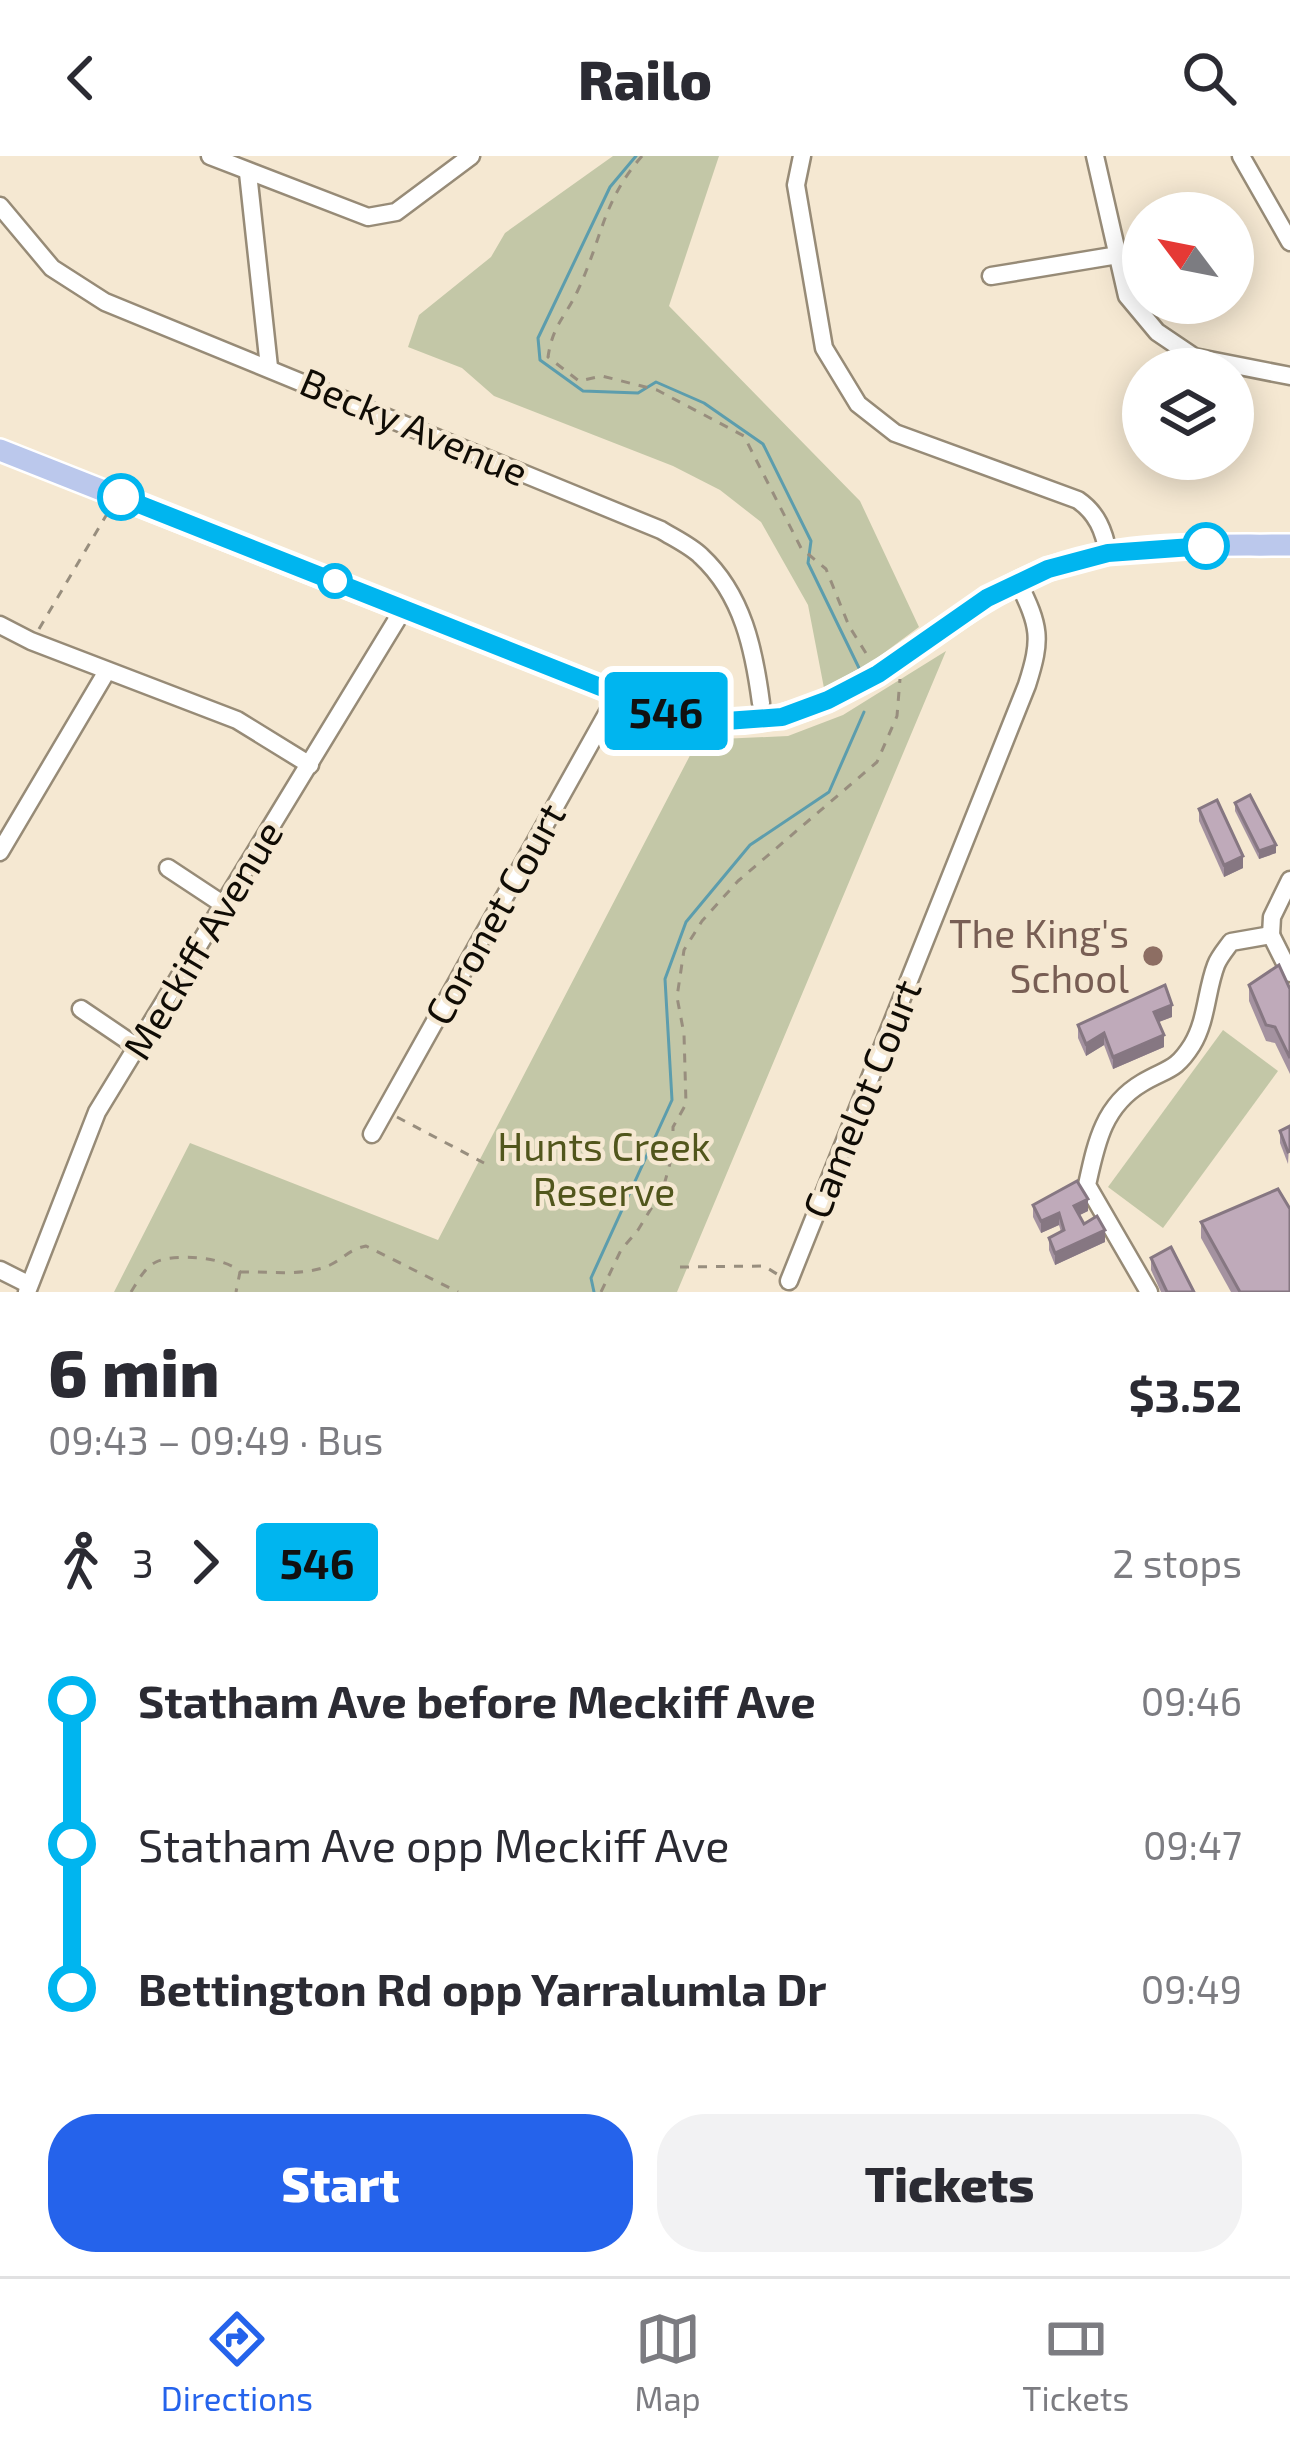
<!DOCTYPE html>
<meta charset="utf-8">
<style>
:root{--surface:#fff;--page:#f2f2f3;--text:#2b2b33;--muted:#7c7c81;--line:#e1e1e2;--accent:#2563eb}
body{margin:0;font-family:"Exo 2",sans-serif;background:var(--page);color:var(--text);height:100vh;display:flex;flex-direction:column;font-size:45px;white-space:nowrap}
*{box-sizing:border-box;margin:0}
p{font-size:39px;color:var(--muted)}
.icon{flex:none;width:66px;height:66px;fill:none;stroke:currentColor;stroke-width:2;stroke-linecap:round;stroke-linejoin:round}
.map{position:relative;height:1136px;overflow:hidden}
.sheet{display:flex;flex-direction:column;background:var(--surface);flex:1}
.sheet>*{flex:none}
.badge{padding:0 24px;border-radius:9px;font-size:42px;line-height:78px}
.needle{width:78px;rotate:302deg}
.buttons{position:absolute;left:1122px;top:36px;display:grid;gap:24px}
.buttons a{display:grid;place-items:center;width:132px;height:132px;border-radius:50%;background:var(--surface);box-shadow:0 6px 30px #0003;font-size:60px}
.map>.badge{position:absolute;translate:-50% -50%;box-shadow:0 0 0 6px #fff}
.legs{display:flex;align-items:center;gap:18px;height:132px;padding:0 48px;font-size:39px}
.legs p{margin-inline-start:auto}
.overview{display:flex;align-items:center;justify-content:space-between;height:204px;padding:0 48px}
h1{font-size:66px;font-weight:800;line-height:90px}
.primary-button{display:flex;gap:24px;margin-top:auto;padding:24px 48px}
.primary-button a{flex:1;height:138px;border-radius:48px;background:var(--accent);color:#fff;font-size:48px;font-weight:800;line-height:138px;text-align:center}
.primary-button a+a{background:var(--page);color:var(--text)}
ul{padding:0 48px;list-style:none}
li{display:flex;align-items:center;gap:42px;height:144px;font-size:45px}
li i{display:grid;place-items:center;width:18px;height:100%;margin:0 15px;background:currentColor}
li i::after{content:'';width:30px;height:30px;margin:-15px;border:9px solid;border-radius:50%;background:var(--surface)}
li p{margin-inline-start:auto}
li:first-child i{background:linear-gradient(#0000 50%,currentColor 0)}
li:last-child i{background:linear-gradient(currentColor 50%,#0000 0)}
header{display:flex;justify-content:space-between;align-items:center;height:156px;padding:0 48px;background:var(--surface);font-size:54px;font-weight:800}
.dock{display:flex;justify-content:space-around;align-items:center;height:168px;border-top:3px solid var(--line);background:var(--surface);font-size:33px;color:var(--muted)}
.dock a{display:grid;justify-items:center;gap:6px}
.dock .current{color:var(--accent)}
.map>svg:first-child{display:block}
.green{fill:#c3c7a7}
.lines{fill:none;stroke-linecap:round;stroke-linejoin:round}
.stream{stroke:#5c9dad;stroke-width:3}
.minor-casing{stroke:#978b77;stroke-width:21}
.major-casing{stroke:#fff;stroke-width:26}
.path{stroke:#988e7e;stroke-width:3;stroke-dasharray:9 9;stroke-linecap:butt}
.minor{stroke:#fff;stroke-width:16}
.major{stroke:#bbc8ec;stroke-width:21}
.wall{fill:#a492a0}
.shaded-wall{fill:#867782}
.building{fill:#bfaaba;stroke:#867782;stroke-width:3}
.line-1-casing{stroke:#fff;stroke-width:27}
.line-1{stroke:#00b5ef;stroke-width:18}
.stop-1-dot{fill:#fff;stroke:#00b5ef;stroke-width:6}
.education-dot{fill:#8d6e63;stroke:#f5e8d2;stroke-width:4.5}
.labels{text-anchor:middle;stroke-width:9;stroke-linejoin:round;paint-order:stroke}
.street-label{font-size:39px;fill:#100c05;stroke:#f5e8d2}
.education-label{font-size:39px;fill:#785e54;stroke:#f5e8d2;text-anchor:end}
.park-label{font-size:39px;fill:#51561c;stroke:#f5e8d2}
</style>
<header><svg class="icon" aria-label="back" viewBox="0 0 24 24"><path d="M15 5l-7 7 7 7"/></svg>Railo<svg class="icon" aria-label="search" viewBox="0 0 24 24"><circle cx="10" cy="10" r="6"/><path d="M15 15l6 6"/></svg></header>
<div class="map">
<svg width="1290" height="1136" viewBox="0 0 1290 1136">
<rect width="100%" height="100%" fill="#f5e8d2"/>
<!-- green -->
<g class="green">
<path d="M613,0H719L669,150L860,345L919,471L869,508L824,532L808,449L761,366L720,334L673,310L494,240L462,212L408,191L419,159L491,101L505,77Z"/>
<path d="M946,495L677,1136H114L190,987L438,1084L698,584L788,580L843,559Z"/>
<path d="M1223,874L1278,915L1163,1072L1108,1031Z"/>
</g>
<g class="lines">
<!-- stream -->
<g class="stream">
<path d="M636,0L610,31L538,182L540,204L583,235L638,237L656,226L704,247L763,288L811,385L808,407L859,512"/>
<path d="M594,1136L591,1122L672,944L665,823L686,766L750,689L829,636L864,556"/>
</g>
<defs>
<g id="minor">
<path d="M210,0L368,61L396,56L471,0"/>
<path d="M802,0L796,29L824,192L858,248L895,277L1078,344C1097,357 1104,375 1108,397"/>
<path d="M1095,0L1127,140L1157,176L1194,201L1290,220"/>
<path d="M1241,0L1290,86"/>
<path d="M248,17L269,211"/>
<path d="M0,50L52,112L105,146L661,374C674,382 691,390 701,400C743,439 754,494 761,547"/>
<path d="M991,120L1118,99"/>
<path d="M0,469L31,485L237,564L310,609"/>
<path d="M0,696L107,515"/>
<path d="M168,712L224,749"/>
<path d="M1271,779L1272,761L1290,724"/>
<path d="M1271,779L1290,817"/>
<path d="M81,853L137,891"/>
<path d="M372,978L618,538"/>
<path d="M0,1114L28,1128"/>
<path d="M789,1125L1027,529C1042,482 1040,471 1018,426"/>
<path d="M27,1136L97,956L404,452"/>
<path d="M1149,1136L1087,1029C1096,988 1103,950 1142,927C1167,912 1175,916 1192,889C1207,864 1206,835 1216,809C1219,801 1226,793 1231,786L1271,779"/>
</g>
<path id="major" d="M0,294L618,538C649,549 682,564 715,566C847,575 931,460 1044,415C1121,384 1208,390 1290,389"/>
</defs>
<!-- minor casing -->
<use href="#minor" class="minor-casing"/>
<!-- major casing -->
<use href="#major" class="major-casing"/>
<!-- path -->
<g class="path">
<path d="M642,0C602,46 602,83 578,134C565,162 553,168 548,201L579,225L602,220L657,234L744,280L801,392L826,413L849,470L869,502"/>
<path d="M39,473L110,353"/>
<path d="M397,961L484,1007"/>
<path d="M680,1111L764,1110L777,1118"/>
<path d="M240,1116C267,1115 305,1121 330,1109C344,1102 350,1093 366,1090L458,1136"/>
<path d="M131,1136C138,1125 144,1112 156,1106C174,1097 227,1101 240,1116L236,1136"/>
<path d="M601,1136L621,1094L638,1074L663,1033L673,996V971L686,948L684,878L677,841L684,794L702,765L738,725L877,606L897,560L900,523"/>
</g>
<!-- minor -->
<use href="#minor" class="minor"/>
<!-- major -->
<use href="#major" class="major"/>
</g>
<!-- wall -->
<g class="wall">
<path d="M1235,647L1276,697L1259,703L1235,655Z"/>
<path d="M1199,653L1243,712L1224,721L1199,665Z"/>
<path d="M1249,829L1290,833V918L1275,887L1266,885L1249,845Z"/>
<path d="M1172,861L1158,866L1164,891L1113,913L1104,889L1086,900L1078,882V869Z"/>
<path d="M1290,970L1288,1008L1280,987V975Z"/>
<path d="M1033,1049L1088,1055L1079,1059L1084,1068L1105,1086L1055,1109L1049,1094V1082L1061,1076L1059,1069L1041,1077L1033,1061Z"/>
<path d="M1201,1066L1290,1136H1231L1201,1082Z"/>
<path d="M1151,1102L1194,1136H1161L1151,1114Z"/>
</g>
<!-- shaded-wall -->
<g class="shaded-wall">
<path d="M1276,689V697L1259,703V695Z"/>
<path d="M1243,700V712L1224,721V709Z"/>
<path d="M1172,849V861L1154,868V856Z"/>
<path d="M1104,877V889L1086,900V888Z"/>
<path d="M1164,879V891L1113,913V901Z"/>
<path d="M1088,1043V1055L1074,1062V1050Z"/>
<path d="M1059,1057V1069L1041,1077V1065Z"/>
<path d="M1105,1074V1086L1055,1109V1097Z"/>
</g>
<!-- building -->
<g class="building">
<path d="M1250,639L1276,689L1259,695L1235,647Z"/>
<path d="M1217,644L1243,700L1224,709L1199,653Z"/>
<path d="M1279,809L1290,833V902L1275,871L1266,869L1249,829Z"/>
<path d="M1165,829L1172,849L1154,856L1164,879L1113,901L1104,877L1086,888L1078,869Z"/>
<path d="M1290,970V995L1288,996L1280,975Z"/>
<path d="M1077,1025L1088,1043L1074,1050L1084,1068L1097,1060L1105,1074L1055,1097L1049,1082L1064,1074L1059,1057L1041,1065L1033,1049Z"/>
<path d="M1278,1033L1290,1053V1136H1240L1201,1066Z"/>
<path d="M1171,1091L1194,1136H1167L1151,1102Z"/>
</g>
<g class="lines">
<defs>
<path id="line-1" d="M121,341L618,538L712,566L782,561L828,544L878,518L987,442L1048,413L1108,397L1206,390"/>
</defs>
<!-- line-1 casing -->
<use href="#line-1" class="line-1-casing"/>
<!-- line-1 -->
<use href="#line-1" class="line-1"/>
</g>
<!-- markers -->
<g class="stop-1-dot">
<circle cx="121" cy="341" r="21"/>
<circle cx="1206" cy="390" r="21"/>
<circle cx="335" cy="425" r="15"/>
</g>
<circle class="education-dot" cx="1153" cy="800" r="12"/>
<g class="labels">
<!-- street labels -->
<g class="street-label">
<text transform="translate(414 271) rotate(23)" y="14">Becky Avenue</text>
<text transform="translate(495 758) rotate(-61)" y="14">Coronet Court</text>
<text transform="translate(203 784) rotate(-59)" y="14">Meckiff Avenue</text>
<text transform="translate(862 943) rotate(-68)" y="14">Camelot Court</text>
</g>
<!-- education labels -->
<g class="education-label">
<text x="1129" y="792">The King's<tspan x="1129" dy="45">School</tspan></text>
</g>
<!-- park labels -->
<g class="park-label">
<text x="604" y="1005">Hunts Creek<tspan x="604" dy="45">Reserve</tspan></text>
</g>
</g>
</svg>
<div class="buttons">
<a><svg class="needle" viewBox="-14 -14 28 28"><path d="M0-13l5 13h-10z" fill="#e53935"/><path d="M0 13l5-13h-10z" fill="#7c7c81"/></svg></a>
<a><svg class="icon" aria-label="layers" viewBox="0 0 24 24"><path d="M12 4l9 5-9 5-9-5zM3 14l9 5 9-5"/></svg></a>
</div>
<b class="badge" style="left:666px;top:555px;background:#00b5ef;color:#111">546</b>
</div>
<section class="sheet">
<div class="overview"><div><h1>6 min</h1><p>09:43 – 09:49 · Bus</p></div><b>$3.52</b></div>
<div class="legs"><svg class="icon" aria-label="walk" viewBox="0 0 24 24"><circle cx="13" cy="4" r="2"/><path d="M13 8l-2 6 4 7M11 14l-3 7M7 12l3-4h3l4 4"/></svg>3<svg class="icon" aria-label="forward" viewBox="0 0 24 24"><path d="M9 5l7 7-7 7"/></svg><b class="badge" style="background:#00b5ef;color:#111">546</b><p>2 stops</p></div>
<ul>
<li><i style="color:#00b5ef"></i><b>Statham Ave before Meckiff Ave</b><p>09:46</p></li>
<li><i style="color:#00b5ef"></i><span>Statham Ave opp Meckiff Ave</span><p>09:47</p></li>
<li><i style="color:#00b5ef"></i><b>Bettington Rd opp Yarralumla Dr</b><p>09:49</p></li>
</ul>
<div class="primary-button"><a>Start</a><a>Tickets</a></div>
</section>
<nav class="dock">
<a class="current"><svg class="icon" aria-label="directions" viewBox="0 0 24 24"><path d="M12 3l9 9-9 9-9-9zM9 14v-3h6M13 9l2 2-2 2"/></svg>Directions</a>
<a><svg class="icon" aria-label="map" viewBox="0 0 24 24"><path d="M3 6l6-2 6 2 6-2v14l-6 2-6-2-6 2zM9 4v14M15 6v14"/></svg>Map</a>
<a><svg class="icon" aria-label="tickets" viewBox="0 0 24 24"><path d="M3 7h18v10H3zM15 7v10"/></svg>Tickets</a>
</nav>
